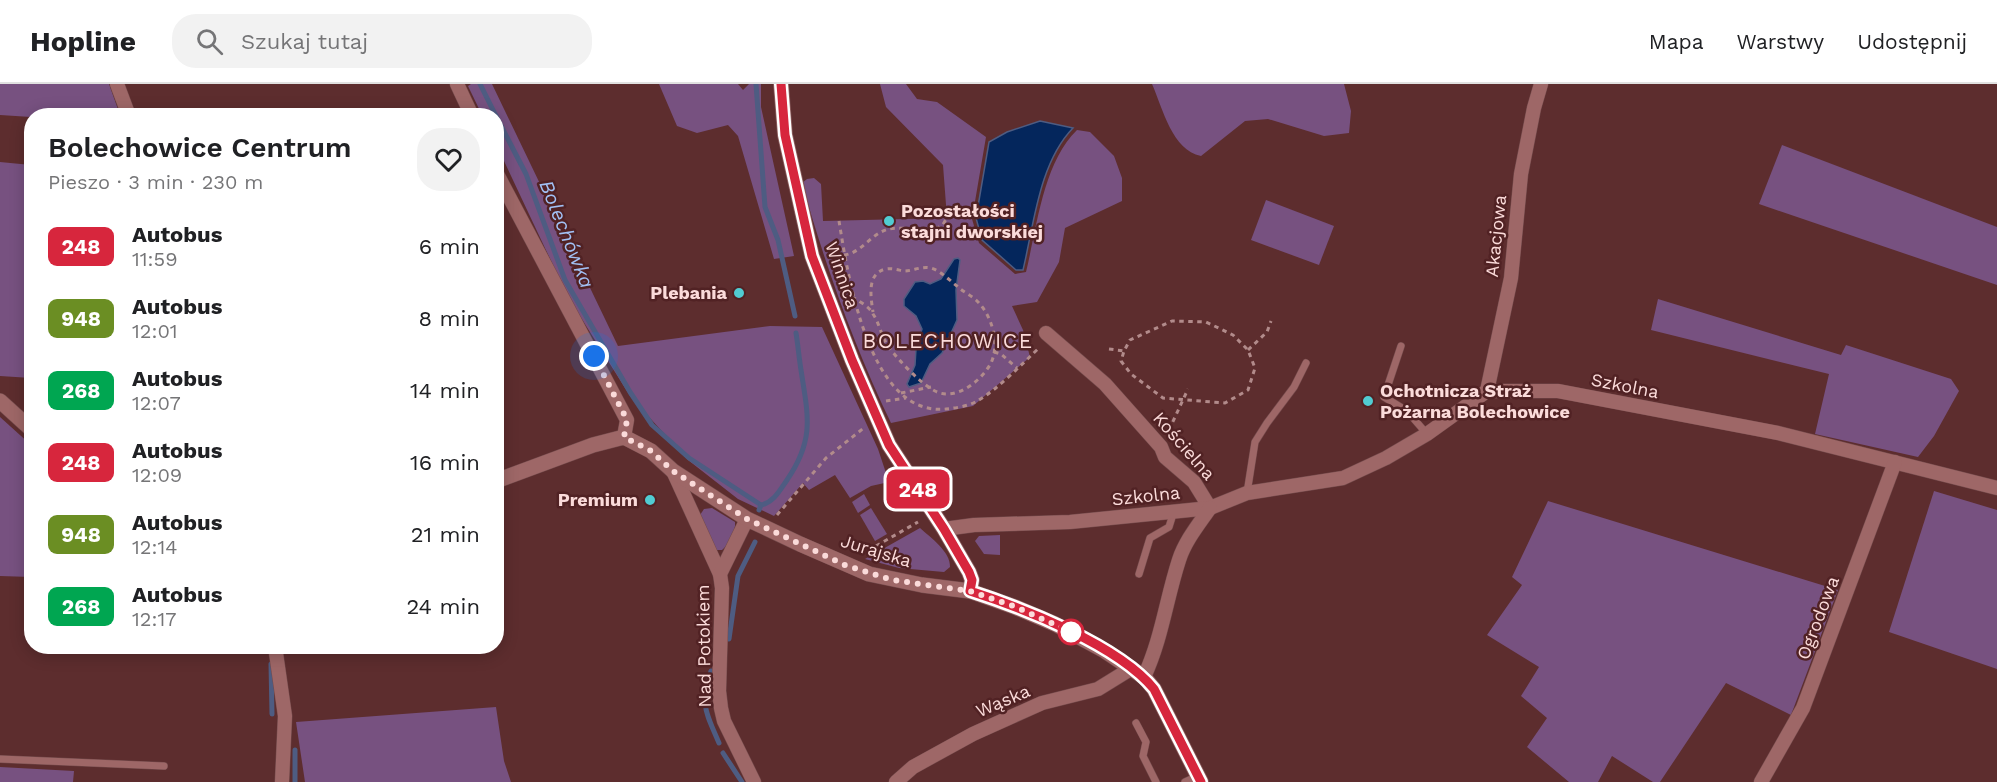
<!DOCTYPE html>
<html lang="pl">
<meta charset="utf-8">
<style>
:root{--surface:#fff;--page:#f2f2f2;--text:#202124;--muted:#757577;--line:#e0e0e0}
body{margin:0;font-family:"Work Sans",sans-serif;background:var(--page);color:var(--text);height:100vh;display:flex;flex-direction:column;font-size:22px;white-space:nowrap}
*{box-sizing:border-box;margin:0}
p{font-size:20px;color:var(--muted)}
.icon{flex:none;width:33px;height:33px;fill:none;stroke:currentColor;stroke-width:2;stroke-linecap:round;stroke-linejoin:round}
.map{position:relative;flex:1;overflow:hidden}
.drawer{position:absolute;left:24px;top:24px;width:480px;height:546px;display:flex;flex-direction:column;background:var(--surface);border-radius:24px;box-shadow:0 3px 15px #0003}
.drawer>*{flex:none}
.badge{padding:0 12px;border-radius:9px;font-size:21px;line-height:39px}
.you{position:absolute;width:30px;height:30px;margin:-15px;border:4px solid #fff;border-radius:50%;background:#1a73e8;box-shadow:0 0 0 9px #1a73e833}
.map>.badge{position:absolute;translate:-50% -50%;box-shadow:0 0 0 3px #fff}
.round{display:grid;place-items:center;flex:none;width:63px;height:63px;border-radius:24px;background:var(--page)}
.summary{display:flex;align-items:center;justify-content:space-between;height:102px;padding:0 24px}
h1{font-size:28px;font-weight:600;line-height:45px}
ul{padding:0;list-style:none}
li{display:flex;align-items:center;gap:18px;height:72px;padding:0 24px}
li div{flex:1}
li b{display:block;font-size:22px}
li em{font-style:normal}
li .badge{min-width:66px;font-weight:700;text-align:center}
header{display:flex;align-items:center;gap:36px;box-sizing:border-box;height:84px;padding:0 30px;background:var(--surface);border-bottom:2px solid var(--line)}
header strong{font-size:28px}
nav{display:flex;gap:33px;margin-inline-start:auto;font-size:21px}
.search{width:420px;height:54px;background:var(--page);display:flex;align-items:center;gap:15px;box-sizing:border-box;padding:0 21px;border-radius:24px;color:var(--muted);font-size:22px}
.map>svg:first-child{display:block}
.green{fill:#775180}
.water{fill:#04265c;stroke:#4e5c82;stroke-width:1.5}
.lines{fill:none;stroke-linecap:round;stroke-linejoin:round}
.stream{stroke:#4e5c82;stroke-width:5}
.lane-casing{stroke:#744b4c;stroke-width:8}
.street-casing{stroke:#744b4c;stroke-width:15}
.secondary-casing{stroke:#744b4c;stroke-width:16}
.path{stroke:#b28b8b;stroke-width:3;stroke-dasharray:4.5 4.5;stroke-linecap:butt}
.lane{stroke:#9e6767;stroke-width:7}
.street{stroke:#9e6767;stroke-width:14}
.secondary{stroke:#9e6767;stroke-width:15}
.line-casing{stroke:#fff;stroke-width:14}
.line{stroke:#d7263d;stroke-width:9}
.walk{stroke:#fbdbda;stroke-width:6;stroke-dasharray:0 10.8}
.poi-dot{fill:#51ccd2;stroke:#512224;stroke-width:2}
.stop-dot{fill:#fff;stroke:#d7263d;stroke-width:3}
.labels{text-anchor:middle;stroke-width:5;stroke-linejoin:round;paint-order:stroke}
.poi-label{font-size:18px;font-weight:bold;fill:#fbdbda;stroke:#512224;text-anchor:start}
.street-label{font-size:18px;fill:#fbdbda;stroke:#512224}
.water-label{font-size:20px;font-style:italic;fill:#a2c1f5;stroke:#512224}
.quarter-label{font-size:21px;letter-spacing:1.5px;fill:#fbdbda;stroke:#512224}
</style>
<header>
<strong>Hopline</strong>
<div class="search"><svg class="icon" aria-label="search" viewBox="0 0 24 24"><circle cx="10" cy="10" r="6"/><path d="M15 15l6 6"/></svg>Szukaj tutaj</div>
<nav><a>Mapa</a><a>Warstwy</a><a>Udostępnij</a></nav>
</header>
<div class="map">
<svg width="1997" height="698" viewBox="0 0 1997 698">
<rect width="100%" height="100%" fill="#5d2d2e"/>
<!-- green -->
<g class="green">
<path d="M0,0H109L120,31L31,33L0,31Z"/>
<path d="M471,0H492L618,262L770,242L822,243L878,365L889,398L871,402L850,414L835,391L809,406L803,399L774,432L738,415L688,376L630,312L568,213L497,62L496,32L482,31L468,2Z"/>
<path d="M659,0H738L743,6L749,0H761V23L794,172L774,175L738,52L728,41L697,49L677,42Z"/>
<path d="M880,0H906L917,15L937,18L986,53L972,135L979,159L1015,190L1026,188C1037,143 1043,79 1077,46L1090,48L1114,72L1122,94V117L1065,144L1059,178L1037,218L1012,222L1023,246L1030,273L973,322L891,339C854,262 825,181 802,99L807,95L814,94L821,100L823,137L947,134L943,81L886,23Z"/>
<path d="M1152,0H1344L1351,27L1349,49L1324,52L1268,35L1245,37L1201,72C1172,66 1163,25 1152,0Z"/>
<path d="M1782,61L1997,143V201L1759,120Z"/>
<path d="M0,78L31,81V294L0,292Z"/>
<path d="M1266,116L1334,142L1319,181L1251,156Z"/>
<path d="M1658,215L1841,271L1846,261L1951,295L1959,307L1934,352L1918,373L1815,350L1829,290L1651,246Z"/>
<path d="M0,333L31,361V493L0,492Z"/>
<path d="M1934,407L1997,426V585L1889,548Z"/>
<path d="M864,410L870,421L858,429L852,418Z"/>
<path d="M1548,417L1838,506L1791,631L1726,599L1660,698H1653L1612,672L1598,698H1569L1527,663L1547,634L1521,612L1539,583L1487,551L1522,501L1512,493Z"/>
<path d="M712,424L735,438C736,448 729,460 722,466H715L700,431L704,425Z"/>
<path d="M871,424L887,450L875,457L860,431Z"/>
<path d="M920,444C930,453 951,468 950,483L944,488L899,484L865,475Z"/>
<path d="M1000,451V471L984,470L975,457L979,452Z"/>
<path d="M496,623L504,677L511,698H305L296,638Z"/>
<path d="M0,683L74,687L73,698H0Z"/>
</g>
<!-- water -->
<g class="water">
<path d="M1040,37L1073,44C1039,79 1034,140 1023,186H1016L982,156L976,134L989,58L1007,48Z"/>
<path d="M958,174L960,176L956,206L957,236L942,269L930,280L921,299L909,303L907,300L915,281L916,265L922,245L916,232L904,222V215L915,198L923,197L930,200L941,195L954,175Z"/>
</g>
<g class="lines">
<!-- stream -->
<g class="stream">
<path d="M480,0L496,32"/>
<path d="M756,0L765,123L778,156L795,232"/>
<path d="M496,32L526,90L565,196L630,308L652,341L689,374L761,421L759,426"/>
<path d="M761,421C774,418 780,406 787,396C815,355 808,332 801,286C799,274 798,261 796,249"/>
<path d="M729,555L738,492L755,458"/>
<path d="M268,562V564"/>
<path d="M271,580L272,630"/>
<path d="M711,587C701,623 704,624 719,659"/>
<path d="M295,666V698"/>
<path d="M723,669L742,698"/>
</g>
<defs>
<g id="lane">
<path d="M1401,262L1384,313L1407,327L1427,350"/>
<path d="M1247,409L1255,358L1267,339L1294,303L1306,279"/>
<path d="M1139,490L1150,454L1169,443L1174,427"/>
<path d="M1136,639L1146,658L1143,672L1156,698"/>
<path d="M0,675L164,682"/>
<path d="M1185,698L1198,692"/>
</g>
<g id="street">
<path d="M117,0L129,32"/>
<path d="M457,0L472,32"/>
<path d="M496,88L627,336L624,353"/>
<path d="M1046,249L1105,300L1161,363L1165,373L1194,398L1210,424"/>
<path d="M1487,307L1511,194L1521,90L1534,24L1541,0"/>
<path d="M673,387L720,490"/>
<path d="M747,435L720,490L722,504L719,607L721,624L724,637L754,698"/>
<path d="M944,445L974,441L1070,438L1210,424L1247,409L1343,394L1386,374L1427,350L1487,307H1558L1778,349L1997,404"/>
<path d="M275,562L285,632L282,698"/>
<path d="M1144,593C1162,554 1166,516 1179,476C1185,457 1199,440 1210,424"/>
<path d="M896,698L913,683L973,650L1042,619L1098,605L1132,584"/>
<path d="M1761,698L1803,624L1895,378"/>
</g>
<g id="secondary">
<path d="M781,0L785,51L812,172L852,276L889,361L944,445L969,488L972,496L970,507"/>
<path d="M0,317L32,346"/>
<path d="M496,397L593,361L624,353L651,367L673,387L747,435L800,460L869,490L922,501L970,507L1015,523L1055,540L1105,567L1144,593L1154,605L1201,698"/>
</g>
</defs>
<!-- lane casing -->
<use href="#lane" class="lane-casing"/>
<!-- street casing -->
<use href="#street" class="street-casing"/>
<!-- secondary casing -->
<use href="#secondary" class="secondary-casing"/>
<!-- path -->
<g class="path">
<path d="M839,137C848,192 869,333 946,325C956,324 969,322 977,317C996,307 1024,278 1040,263"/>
<path d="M844,171C862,169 871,149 889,145C902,142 932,149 941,142C944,140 945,136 947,134"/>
<path d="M852,213C859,217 870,223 873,230C880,240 881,253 889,263C898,276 921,300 935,307C956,318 982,296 991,279C1000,260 992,233 979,219C973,212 963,208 957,202C949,196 941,187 931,184C921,182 913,187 904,187C898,186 892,184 886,185C866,189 871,214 873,228"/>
<path d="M1109,265L1124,267L1130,256L1172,237L1206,238L1233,251L1248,266L1255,284L1248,306L1225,319L1163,314L1131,290L1121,277L1124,267"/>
<path d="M1248,266L1267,248L1271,237"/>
<path d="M994,268L1001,270L1017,284"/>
<path d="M901,309L931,303"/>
<path d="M886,317L906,314"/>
<path d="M1169,346L1188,305"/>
<path d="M777,431L826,374L865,343"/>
<path d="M876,462L918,438"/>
</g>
<!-- lane -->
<use href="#lane" class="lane"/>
<!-- street -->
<use href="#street" class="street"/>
<!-- secondary -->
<use href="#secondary" class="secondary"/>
</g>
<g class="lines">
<defs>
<path id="line" d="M781,0L785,51L812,172L852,276L889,361L944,445L969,488L972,496L970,507C1023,524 1118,561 1154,605L1201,698"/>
</defs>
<!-- line casing -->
<use href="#line" class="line-casing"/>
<!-- line -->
<use href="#line" class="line"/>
<!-- walk -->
<path class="walk" d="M594,272L627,336L624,353L651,367L673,387L747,435L845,481L892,496L970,507L1016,523L1071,548"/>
</g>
<!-- markers -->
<g class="poi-dot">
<circle cx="889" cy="137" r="6"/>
<circle cx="739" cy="209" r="6"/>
<circle cx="1368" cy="317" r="6"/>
<circle cx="650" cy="416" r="6"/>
</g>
<circle class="stop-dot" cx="1071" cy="548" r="12"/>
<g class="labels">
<!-- poi labels -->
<g class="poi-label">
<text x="901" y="133">Pozostałości<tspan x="901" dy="21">stajni dworskiej</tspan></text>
<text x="727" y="215" text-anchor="end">Plebania</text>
<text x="1380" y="313">Ochotnicza Straż<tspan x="1380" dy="21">Pożarna Bolechowice</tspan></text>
<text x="638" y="422" text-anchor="end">Premium</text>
</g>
<!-- street labels -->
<g class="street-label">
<text transform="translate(1496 152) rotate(-84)" y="6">Akacjowa</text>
<text transform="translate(842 191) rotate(71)" y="6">Winnica</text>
<text transform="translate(1625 302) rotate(11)" y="6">Szkolna</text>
<text transform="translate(1184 362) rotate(49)" y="6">Kościelna</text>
<text transform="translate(1146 412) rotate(-6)" y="6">Szkolna</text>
<text transform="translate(876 467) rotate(17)" y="6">Jurajska</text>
<text transform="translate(1818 534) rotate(-69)" y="6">Ogrodowa</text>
<text transform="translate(704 562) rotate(-91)" y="6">Nad Potokiem</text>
<text transform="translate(1003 617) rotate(-23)" y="6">Wąska</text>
</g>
<!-- water labels -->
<g class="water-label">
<text transform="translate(567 150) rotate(68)" y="7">Bolechówka</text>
</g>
<!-- quarter labels -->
<g class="quarter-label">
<text x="948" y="264">BOLECHOWICE</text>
</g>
</g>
</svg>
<div class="you" style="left:594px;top:272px"></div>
<b class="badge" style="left:918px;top:405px;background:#d7263d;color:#fff">248</b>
<section class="drawer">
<div class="summary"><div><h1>Bolechowice Centrum</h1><p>Pieszo · 3 min · 230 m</p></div><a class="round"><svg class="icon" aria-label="heart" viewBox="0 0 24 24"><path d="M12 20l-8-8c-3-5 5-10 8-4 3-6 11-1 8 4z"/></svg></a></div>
<ul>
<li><span class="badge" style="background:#d7263d;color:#fff">248</span><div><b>Autobus</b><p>11:59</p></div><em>6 min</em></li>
<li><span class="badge" style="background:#6b8e23;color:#fff">948</span><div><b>Autobus</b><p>12:01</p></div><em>8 min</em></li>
<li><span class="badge" style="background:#00a651;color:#fff">268</span><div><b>Autobus</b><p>12:07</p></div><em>14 min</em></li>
<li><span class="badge" style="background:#d7263d;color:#fff">248</span><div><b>Autobus</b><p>12:09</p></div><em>16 min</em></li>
<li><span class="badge" style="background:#6b8e23;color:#fff">948</span><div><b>Autobus</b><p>12:14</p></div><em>21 min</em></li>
<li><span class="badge" style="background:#00a651;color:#fff">268</span><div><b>Autobus</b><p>12:17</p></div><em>24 min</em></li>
</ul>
</section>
</div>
